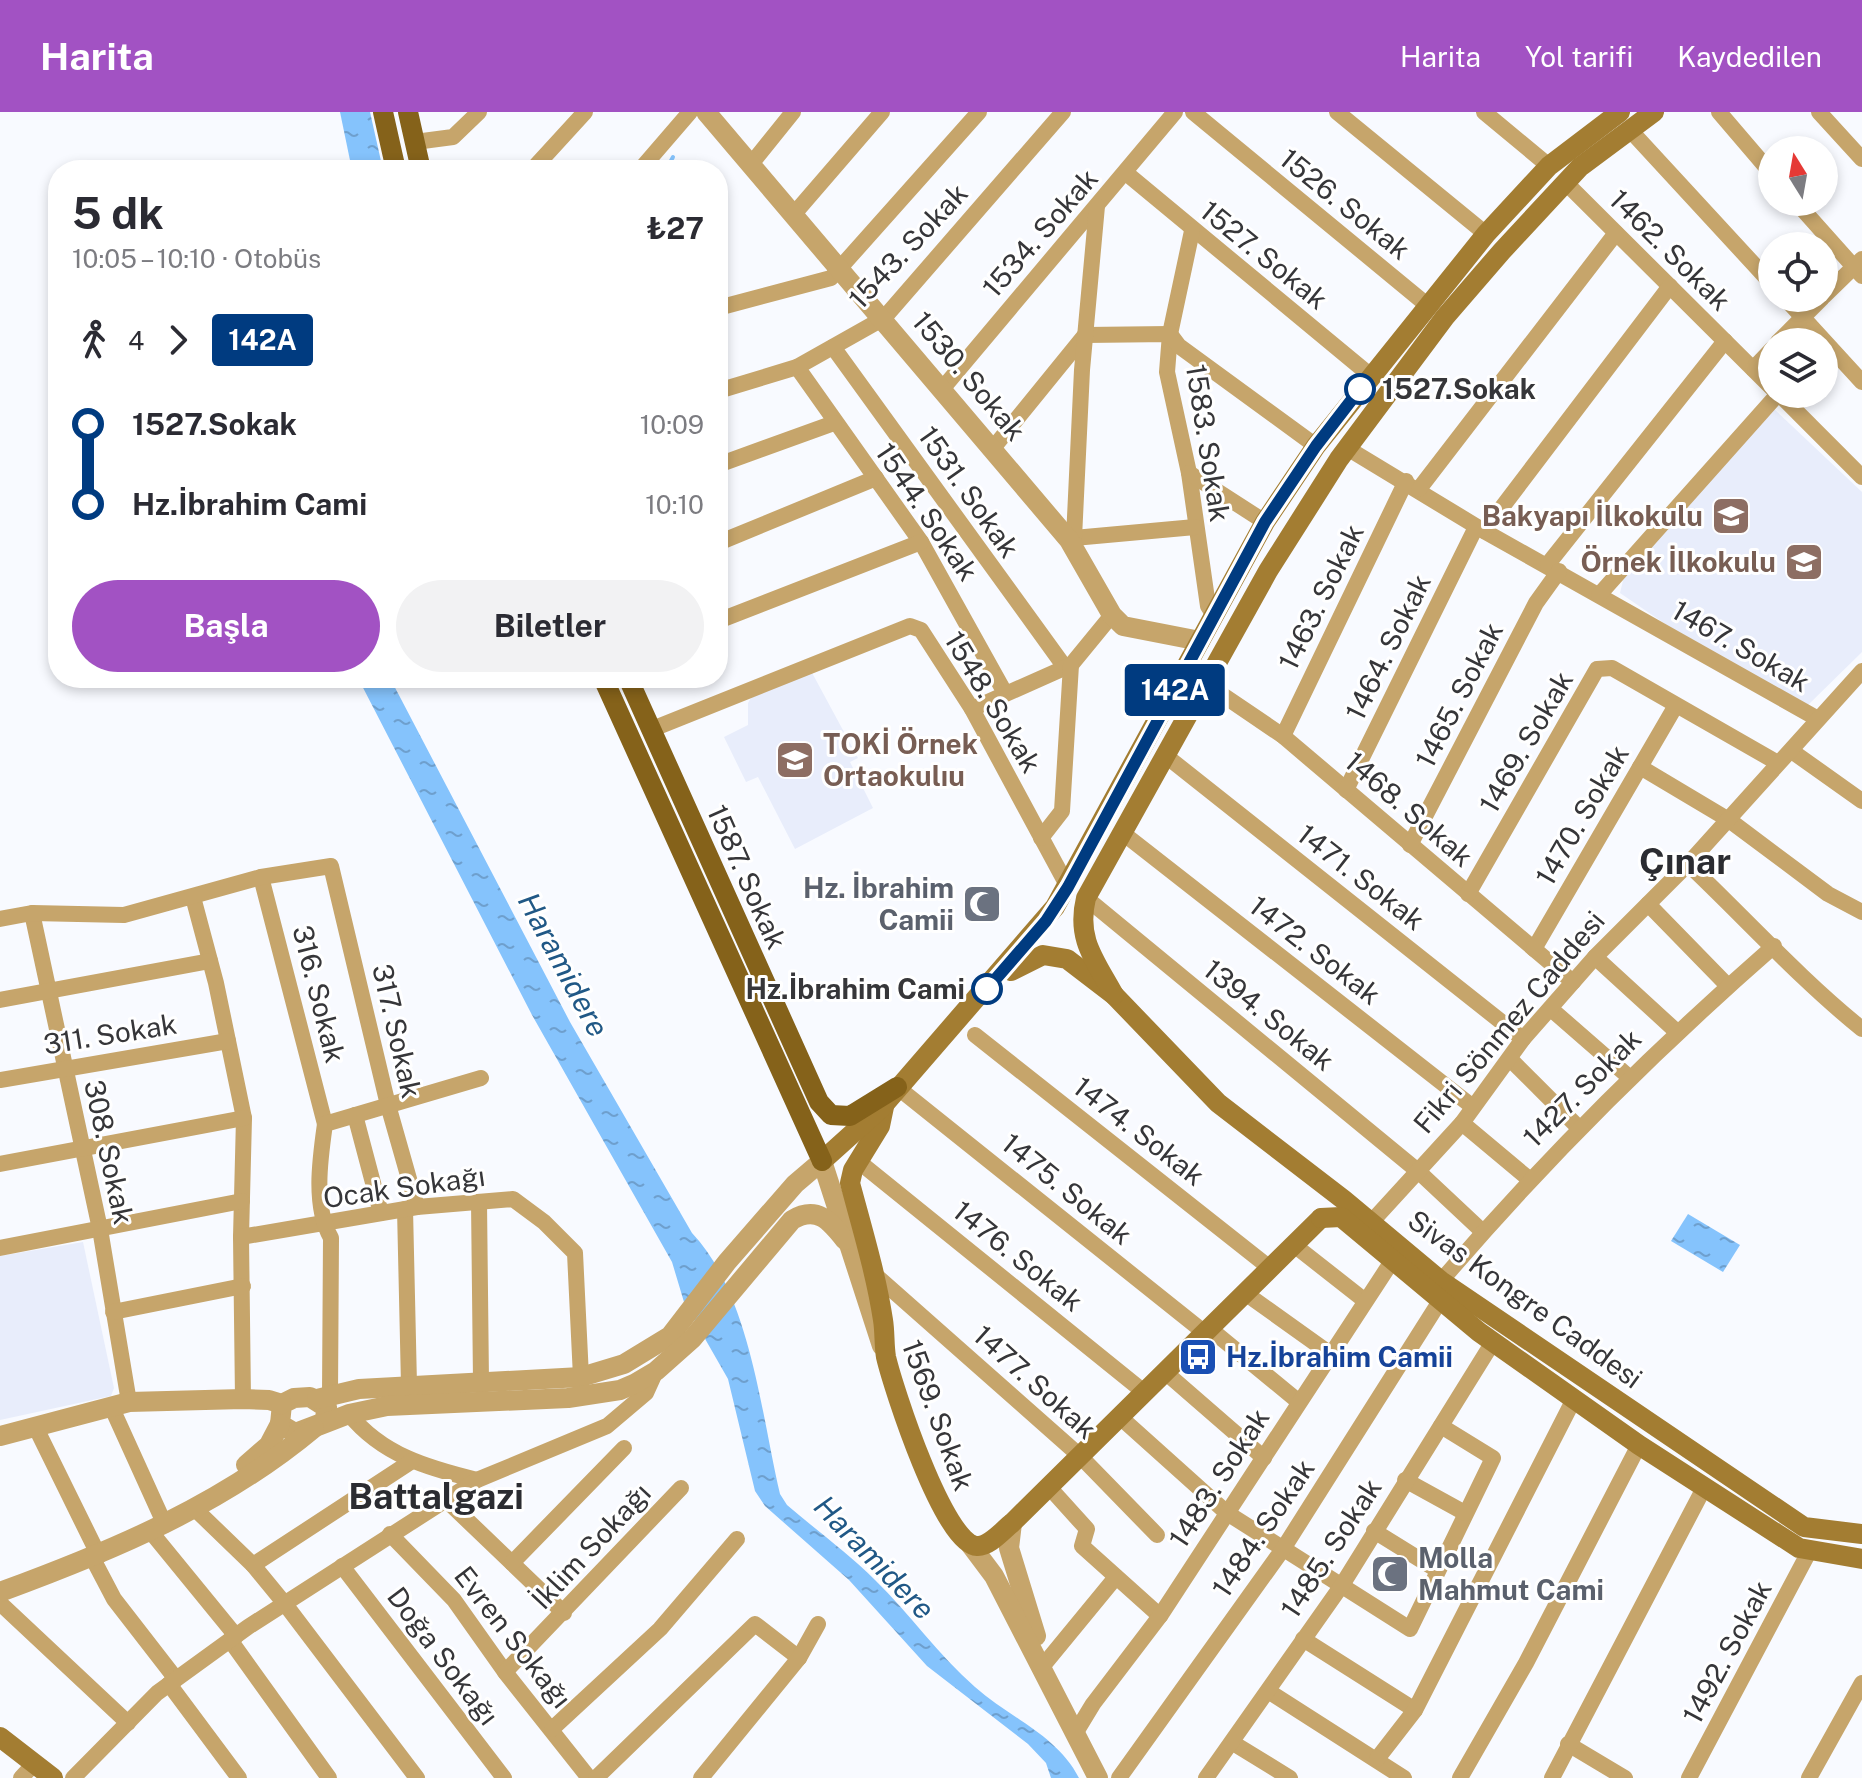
<!DOCTYPE html>
<html lang="tr">
<meta charset="utf-8">
<style>
:root{--surface:#fff;--page:#f2f2f3;--text:#2b2b33;--muted:#7c7c81;--accent:#a252c3}
body{margin:0;font-family:"Public Sans",sans-serif;background:var(--page);color:var(--text);height:100vh;display:flex;flex-direction:column;font-size:30px;white-space:nowrap}
*{box-sizing:border-box;margin:0}
p{font-size:26px;color:var(--muted)}
.icon{flex:none;width:44px;height:44px;fill:none;stroke:currentColor;stroke-width:2;stroke-linecap:round;stroke-linejoin:round}
.map{position:relative;flex:1;overflow:hidden}
.side{position:absolute;left:48px;top:48px;width:680px;height:528px;display:flex;flex-direction:column;background:var(--surface);border-radius:32px;box-shadow:0 4px 12px #0003}
.side>*{flex:none}
.badge{padding:0 16px;border-radius:6px;font-size:28px;line-height:52px}
.needle{width:52px;rotate:349deg}
.fabs{position:absolute;left:1758px;top:24px;display:grid;gap:16px}
.fabs a{display:grid;place-items:center;width:80px;height:80px;border-radius:50%;background:var(--surface);box-shadow:0 4px 12px #0003;font-size:40px}
.map>.badge{position:absolute;translate:-50% -50%;box-shadow:0 0 0 4px #fff}
.legs{display:flex;align-items:center;gap:12px;height:88px;padding:0 24px;font-size:26px}
.legs p{margin-inline-start:auto}
.head{display:flex;align-items:center;justify-content:space-between;height:136px;padding:0 24px}
h1{font-size:44px;font-weight:700;line-height:60px}
.primary-button{display:flex;gap:16px;margin-top:auto;padding:16px 24px}
.primary-button a{flex:1;height:92px;border-radius:48px;background:var(--accent);color:#fff;font-size:32px;font-weight:700;line-height:92px;text-align:center}
.primary-button a+a{background:var(--page);color:var(--text)}
ul{padding:0 24px;list-style:none}
li{display:flex;align-items:center;gap:28px;height:80px;font-size:30px}
li i{display:grid;place-items:center;width:12px;height:100%;margin:0 10px;background:currentColor}
li i::after{content:'';width:20px;height:20px;margin:-10px;border:6px solid;border-radius:50%;background:var(--surface)}
li p{margin-inline-start:auto}
li:first-child i{background:linear-gradient(#0000 50%,currentColor 0)}
li:last-child i{background:linear-gradient(currentColor 50%,#0000 0)}
header{display:flex;align-items:center;gap:48px;box-sizing:border-box;height:112px;padding:0 40px;background:var(--accent);color:#fff}
header strong{font-size:38px}
nav{display:flex;gap:44px;margin-inline-start:auto;font-size:28px}
.map>svg:first-child{display:block}
.built{fill:#e8edfb}
.water{fill:url(#water-ripples)}
.lines{fill:none;stroke-linecap:round;stroke-linejoin:round}
.stream{stroke:#85c3fc;stroke-width:4}
.minor{stroke:#c6a56b;stroke-width:16}
.tertiary{stroke:#c6a56b;stroke-width:20}
.secondary{stroke:#a37d32;stroke-width:20}
.primary{stroke:#85621a;stroke-width:20}
.line-1-casing{stroke:#fff;stroke-width:18}
.line-1{stroke:#003b80;stroke-width:12}
.stop-1-dot{fill:#fff;stroke:#003b80;stroke-width:4}
.labels{text-anchor:middle;stroke-width:6;stroke-linejoin:round;paint-order:stroke}
.street-label{font-size:28px;fill:#363639;stroke:#fff}
.stop-label{font-size:28px;font-weight:bold;fill:#363639;stroke:#fff;text-anchor:start}
.education-label{font-size:28px;font-weight:bold;fill:#785e54;stroke:#fff;text-anchor:end}
.worship-label{font-size:28px;font-weight:bold;fill:#5b616d;stroke:#fff;text-anchor:end}
.transit-label{font-size:28px;font-weight:bold;fill:#164399;stroke:#fff;text-anchor:start}
.water-label{font-size:30px;font-style:italic;fill:#205886;stroke:#fff}
.district-label{font-size:36px;font-weight:bold;fill:#2b2c31;stroke:#fff}
</style>
<header>
<strong>Harita</strong>
<nav><a>Harita</a><a>Yol tarifi</a><a>Kaydedilen</a></nav>
</header>
<div class="map">
<svg width="1862" height="1666" viewBox="0 0 1862 1666">
<defs>
<pattern id="water-ripples" width="26" height="14" patternUnits="userSpaceOnUse" patternTransform="scale(2)"><rect width="26" height="14" fill="#85c3fc"/><path d="M2 4q2-2 4 0t4 0M15 11q2-2 4 0t4 0" fill="none" stroke="#6e9fcd"/></pattern>
</defs>
<rect width="100%" height="100%" fill="#f8faff"/>
<!-- built -->
<g class="built">
<path d="M1772,295L1862,380V540L1806,595L1677,520L1620,481L1627,452Z"/>
<path d="M810,557L858,646L850,650L873,696L795,737L758,665L746,670L724,625L748,613V591L753,582Z"/>
<path d="M83,1130L114,1276L111,1284L0,1308V1144Z"/>
</g>
<!-- water -->
<g class="water">
<path d="M340,0H370L383,58H352Z"/>
<path d="M358,566H390L570,910L692,1121C750,1182 761,1301 780,1382L787,1393C816,1418 848,1441 875,1468C910,1502 938,1543 975,1575C1010,1606 1057,1623 1079,1666H1051L1046,1651L1028,1632L927,1554L849,1468L765,1394L755,1379L728,1267L684,1190L672,1150L532,903Z"/>
<path d="M1688,1102L1740,1133L1723,1160L1671,1129Z"/>
</g>
<g class="lines">
<!-- stream -->
<path class="stream" d="M666,58L673,45"/>
<!-- minor -->
<g class="minor">
<path d="M1193,0L1427,193"/>
<path d="M1337,0L1486,122"/>
<path d="M1484,0L1549,54"/>
<path d="M1719,0L1772,62"/>
<path d="M1819,0L1862,47"/>
<path d="M1630,18L1772,172"/>
<path d="M415,30L453,25L479,0"/>
<path d="M752,51L793,0"/>
<path d="M532,58L585,0"/>
<path d="M640,58L690,0"/>
<path d="M1126,61L1371,264"/>
<path d="M1565,70L1772,276"/>
<path d="M1796,90L1862,164"/>
<path d="M794,102L882,0"/>
<path d="M1192,119L1170,222L1167,260L1189,361L1208,494L1213,502"/>
<path d="M1824,184L1862,147"/>
<path d="M1785,186L1862,270"/>
<path d="M718,196L831,166L979,0"/>
<path d="M1778,230L1822,186"/>
<path d="M833,235L1064,554"/>
<path d="M797,255L921,430L1005,581"/>
<path d="M1753,257L1772,237"/>
<path d="M943,276L1175,0"/>
<path d="M718,279L797,255L884,206L1063,0"/>
<path d="M1779,282L1862,365"/>
<path d="M994,335L1085,223L1170,222L1179,234L1316,334"/>
<path d="M1347,336L1484,419L1818,607"/>
<path d="M718,353L834,311"/>
<path d="M1189,361L1265,410"/>
<path d="M1419,377L1616,121"/>
<path d="M1484,419L1670,174"/>
<path d="M1074,426L1195,415"/>
<path d="M1069,428L1074,426L1082,258L1097,94"/>
<path d="M718,431L876,366"/>
<path d="M1548,452L1725,229"/>
<path d="M1599,483L1778,282"/>
<path d="M718,509L921,430"/>
<path d="M1205,571L1283,624L1573,870"/>
<path d="M972,597L1071,553L1112,503"/>
<path d="M650,618L910,514L921,518L972,597L1068,775"/>
<path d="M1283,624L1406,369"/>
<path d="M1793,640L1862,689"/>
<path d="M1166,644L1523,927"/>
<path d="M1640,655L1729,708L1828,782L1862,800"/>
<path d="M1346,678L1476,415"/>
<path d="M1124,722L1473,995"/>
<path d="M1041,726L1062,699L1071,553"/>
<path d="M1410,733L1536,491L1559,459"/>
<path d="M1688,752C1746,807 1800,867 1862,917"/>
<path d="M261,765L325,1012"/>
<path d="M1468,782L1597,557L1612,556L1778,651"/>
<path d="M193,785L216,871L244,1006L241,1125L243,1287"/>
<path d="M1086,786L1419,1060L1483,1120"/>
<path d="M1648,792L1728,874"/>
<path d="M32,801L100,1117L129,1290"/>
<path d="M0,807L32,801L124,803L261,765L331,754L388,993L417,1095"/>
<path d="M1534,837L1675,595"/>
<path d="M1595,845L1677,920"/>
<path d="M0,888L210,849"/>
<path d="M1551,897L1629,965"/>
<path d="M975,923L1270,1156"/>
<path d="M1511,948L1579,1016"/>
<path d="M0,968L228,929"/>
<path d="M897,975L1205,1221"/>
<path d="M355,1003L381,1101"/>
<path d="M1462,1011L1529,1067"/>
<path d="M858,1049L1144,1280"/>
<path d="M0,1052L244,1006"/>
<path d="M479,1090L481,1269"/>
<path d="M405,1097L409,1273"/>
<path d="M1365,1117L1462,1011L1523,927L1595,845L1688,752L1862,559"/>
<path d="M241,1125L417,1095L513,1087L544,1110L575,1141L581,1265"/>
<path d="M1294,1133L1364,1188"/>
<path d="M0,1136L242,1089"/>
<path d="M873,1161L1080,1344L1157,1423"/>
<path d="M1441,1169C1545,1047 1654,939 1774,834"/>
<path d="M1245,1181L1329,1241"/>
<path d="M113,1200L243,1174"/>
<path d="M1209,1216L1299,1290"/>
<path d="M1165,1260L1264,1346"/>
<path d="M330,1282L331,1126C313,1094 320,1047 325,1012L481,966"/>
<path d="M111,1294L165,1413"/>
<path d="M349,1302C382,1343 428,1356 477,1368"/>
<path d="M1120,1305L1227,1401L1410,1517L1493,1346L1441,1314"/>
<path d="M36,1316L99,1444"/>
<path d="M1405,1368L1465,1401"/>
<path d="M1049,1375L1087,1417L1082,1434L1160,1504"/>
<path d="M444,1386L564,1501"/>
<path d="M194,1396L253,1453L285,1492L417,1666"/>
<path d="M1374,1419L1437,1458"/>
<path d="M151,1420L236,1524"/>
<path d="M390,1422L454,1488L505,1560L589,1666"/>
<path d="M93,1447L114,1487L176,1567"/>
<path d="M512,1451L624,1336"/>
<path d="M253,1453L412,1349"/>
<path d="M342,1454L504,1666"/>
<path d="M0,1491L128,1611"/>
<path d="M1303,1527L1415,1598"/>
<path d="M230,1528L329,1666"/>
<path d="M1042,1555L1116,1465"/>
<path d="M505,1560L681,1376"/>
<path d="M169,1572L239,1666"/>
<path d="M1268,1579L1404,1666"/>
<path d="M552,1617L660,1517L737,1427"/>
<path d="M1076,1620L1093,1592L1160,1504L1398,1140"/>
<path d="M1233,1631L1290,1666"/>
<path d="M1568,1632L1625,1666"/>
<path d="M1377,1647L1415,1598L1574,1287"/>
<path d="M21,1666L34,1652"/>
<path d="M73,1666L157,1581L248,1515L477,1368L607,1314L646,1281L656,1259"/>
<path d="M596,1666L755,1512L799,1546"/>
<path d="M701,1666L799,1546L818,1512"/>
<path d="M1119,1666L1283,1437L1440,1189"/>
<path d="M1206,1666L1342,1473L1493,1230"/>
<path d="M1460,1666L1526,1551L1639,1333"/>
<path d="M1552,1666L1705,1374"/>
<path d="M1689,1666L1810,1438"/>
<path d="M1809,1666L1862,1571"/>
</g>
<!-- tertiary -->
<g class="tertiary">
<path d="M706,0L1069,428L1112,503L1123,514L1200,529"/>
<path d="M310,1285L327,1296L324,1310L295,1321L280,1312L282,1292L294,1286Z"/>
<path d="M317,1287L359,1277L581,1265L624,1252L670,1224L727,1150L795,1072L822,1049L882,1234"/>
<path d="M318,1314L349,1302L387,1294L568,1286L620,1278L634,1272L656,1259L692,1227L792,1108C817,1093 830,1109 845,1128"/>
<path d="M0,1324L129,1290L243,1287L269,1288L282,1292"/>
<path d="M246,1353L269,1333L280,1312"/>
<path d="M1012,1411L1009,1436L1036,1524"/>
<path d="M970,1432L994,1464L1098,1666"/>
<path d="M0,1480C112,1439 222,1393 314,1316"/>
</g>
<!-- secondary -->
<g class="secondary">
<path d="M1011,859L1043,843L1067,847L1114,883L1218,991L1344,1088L1441,1169L1804,1415L1862,1422"/>
<path d="M1114,883C1095,848 1076,827 1086,786L1268,459L1339,347L1445,205L1502,139L1580,55L1654,0"/>
<path d="M885,990L880,1014L853,1058L850,1071C862,1116 876,1162 883,1208C885,1220 884,1233 886,1245C893,1275 944,1433 977,1434C989,1435 1003,1418 1012,1411L1321,1106"/>
<path d="M822,1049L882,995L1055,795L1265,410L1316,334L1486,122L1549,54L1620,0"/>
<path d="M1321,1106L1341,1105L1479,1220L1639,1333L1799,1436L1862,1447"/>
<path d="M0,1625L53,1666"/>
</g>
<!-- primary -->
<g class="primary">
<path d="M383,0L396,58"/>
<path d="M408,0L421,58"/>
<path d="M603,566L822,1049"/>
<path d="M628,566L819,990L831,1003L850,1004L897,975"/>
</g>
</g>
<g class="lines">
<defs>
<path id="line-1" d="M987,877L1046,809L1068,775L1265,410L1316,334L1360,277"/>
</defs>
<!-- line-1 casing -->
<use href="#line-1" class="line-1-casing"/>
<!-- line-1 -->
<use href="#line-1" class="line-1"/>
</g>
<!-- icons -->
<defs>
<symbol id="school-square" viewBox="-11 -11 22 22"><rect x="-9" y="-9" width="18" height="18" rx="4" fill="#8d6e63" stroke="#fff"/><path d="M0-5L7-2L0 1L-7-2ZM-4 1L0 2.5L4 1V4Q0 6-4 4Z" fill="#fff"/></symbol>
<symbol id="mosque-square" viewBox="-11 -11 22 22"><rect x="-9" y="-9" width="18" height="18" rx="4" fill="#6b7280" stroke="#fff"/><path d="M3.5-4.9A6 6 0 1 0 3.5 4.9A5 5 0 1 1 3.5-4.9Z" fill="#fff"/></symbol>
<symbol id="bus-square" viewBox="-11 -11 22 22"><rect x="-9" y="-9" width="18" height="18" rx="4" fill="#1a4fb4" stroke="#fff"/><path d="M-5-6H5V4H4V6H2V4H-2V6H-4V4H-5ZM-3.5-4V0h7V-4ZM-3.5 1.2v1.5H-2V1.2ZM2 1.2v1.5H3.5V1.2Z" fill="#fff"/></symbol>
</defs>
<g fill-rule="evenodd">
<use href="#school-square" x="1709" y="382" width="44" height="44"/>
<use href="#school-square" x="1782" y="428" width="44" height="44"/>
<use href="#school-square" x="773" y="626" width="44" height="44"/>
<use href="#mosque-square" x="960" y="770" width="44" height="44"/>
<use href="#bus-square" x="1176" y="1223" width="44" height="44"/>
<use href="#mosque-square" x="1368" y="1440" width="44" height="44"/>
</g>
<!-- markers -->
<g class="stop-1-dot">
<circle cx="1360" cy="277" r="14"/>
<circle cx="987" cy="877" r="14"/>
</g>
<g class="labels">
<!-- street labels -->
<g class="street-label">
<text transform="translate(1345 92) rotate(39)" y="10">1526. Sokak</text>
<text transform="translate(1040 121) rotate(-49)" y="10">1534. Sokak</text>
<text transform="translate(908 134) rotate(-47)" y="10">1543. Sokak</text>
<text transform="translate(1670 138) rotate(45)" y="10">1462. Sokak</text>
<text transform="translate(1264 143) rotate(39)" y="10">1527. Sokak</text>
<text transform="translate(969 264) rotate(50)" y="10">1530. Sokak</text>
<text transform="translate(1208 331) rotate(81)" y="10">1583. Sokak</text>
<text transform="translate(969 380) rotate(55)" y="10">1531. Sokak</text>
<text transform="translate(927 400) rotate(56)" y="10">1544. Sokak</text>
<text transform="translate(1321 485) rotate(-64)" y="10">1463. Sokak</text>
<text transform="translate(1741 534) rotate(30)" y="10">1467. Sokak</text>
<text transform="translate(1388 535) rotate(-64)" y="10">1464. Sokak</text>
<text transform="translate(1459 583) rotate(-63)" y="10">1465. Sokak</text>
<text transform="translate(993 590) rotate(59)" y="10">1548. Sokak</text>
<text transform="translate(1526 630) rotate(-60)" y="10">1469. Sokak</text>
<text transform="translate(1409 697) rotate(41)" y="10">1468. Sokak</text>
<text transform="translate(1582 703) rotate(-60)" y="10">1470. Sokak</text>
<text transform="translate(747 765) rotate(66)" y="10">1587. Sokak</text>
<text transform="translate(1361 765) rotate(38)" y="10">1471. Sokak</text>
<text transform="translate(1315 838) rotate(38)" y="10">1472. Sokak</text>
<text transform="translate(319 882) rotate(76)" y="10">316. Sokak</text>
<text transform="translate(1269 903) rotate(39)" y="10">1394. Sokak</text>
<text transform="translate(1509 910) rotate(-50)" y="10">Fikri Sönmez Caddesi</text>
<text transform="translate(397 919) rotate(77)" y="10">317. Sokak</text>
<text transform="translate(110 922) rotate(-9)" y="10">311. Sokak</text>
<text transform="translate(1582 976) rotate(-45)" y="10">1427. Sokak</text>
<text transform="translate(1139 1019) rotate(38)" y="10">1474. Sokak</text>
<text transform="translate(109 1040) rotate(78)" y="10">308. Sokak</text>
<text transform="translate(404 1075) rotate(-8)" y="10">Ocak Sokağı</text>
<text transform="translate(1067 1077) rotate(39)" y="10">1475. Sokak</text>
<text transform="translate(1018 1144) rotate(39)" y="10">1476. Sokak</text>
<text transform="translate(1525 1187) rotate(36)" y="10">Sivas Kongre Caddesi</text>
<text transform="translate(1035 1270) rotate(42)" y="10">1477. Sokak</text>
<text transform="translate(938 1303) rotate(70)" y="10">1569. Sokak</text>
<text transform="translate(1219 1366) rotate(-57)" y="10">1483. Sokak</text>
<text transform="translate(1263 1416) rotate(-56)" y="10">1484. Sokak</text>
<text transform="translate(591 1434) rotate(-47)" y="10">İklim Sokağı</text>
<text transform="translate(1331 1436) rotate(-57)" y="10">1485. Sokak</text>
<text transform="translate(513 1525) rotate(52)" y="10">Evren Sokağı</text>
<text transform="translate(1727 1540) rotate(-62)" y="10">1492. Sokak</text>
<text transform="translate(443 1544) rotate(53)" y="10">Doğa Sokağı</text>
</g>
<!-- stop labels -->
<g class="stop-label">
<text x="1382" y="287">1527.Sokak</text>
<text x="965" y="887" text-anchor="end">Hz.İbrahim Cami</text>
</g>
<!-- education labels -->
<g class="education-label">
<text x="1703" y="414">Bakyapı İlkokulu</text>
<text x="1776" y="460">Örnek İlkokulu</text>
<text x="823" y="642" text-anchor="start">TOKİ Örnek<tspan x="823" dy="32">Ortaokulıu</tspan></text>
</g>
<!-- worship labels -->
<g class="worship-label">
<text x="954" y="786">Hz. İbrahim<tspan x="954" dy="32">Camii</tspan></text>
<text x="1418" y="1456" text-anchor="start">Molla<tspan x="1418" dy="32">Mahmut Cami</tspan></text>
</g>
<!-- transit labels -->
<g class="transit-label">
<text x="1226" y="1255">Hz.İbrahim Camii</text>
</g>
<!-- water labels -->
<g class="water-label">
<text transform="translate(563 853) rotate(62)" y="10">Haramidere</text>
<text transform="translate(874 1446) rotate(46)" y="10">Haramidere</text>
</g>
<!-- district labels -->
<g class="district-label">
<text x="1685" y="762">Çınar</text>
<text x="436" y="1397">Battalgazi</text>
</g>
</g>
</svg>
<div class="fabs">
<a><svg class="needle" viewBox="-14 -14 28 28"><path d="M0-13l5 13h-10z" fill="#e53935"/><path d="M0 13l5-13h-10z" fill="#7c7c81"/></svg></a>
<a><svg class="icon" aria-label="locate" viewBox="0 0 24 24"><circle cx="12" cy="12" r="6"/><path d="M12 2v4M12 18v4M2 12h4M18 12h4"/></svg></a>
<a><svg class="icon" aria-label="layers" viewBox="0 0 24 24"><path d="M12 4l9 5-9 5-9-5zM3 14l9 5 9-5"/></svg></a>
</div>
<b class="badge" style="left:1175px;top:578px;background:#003b80;color:#fff">142A</b>
<section class="side">
<div class="head"><div><h1>5 dk</h1><p>10:05 – 10:10 · Otobüs</p></div><b>₺27</b></div>
<div class="legs"><svg class="icon" aria-label="walk" viewBox="0 0 24 24"><circle cx="13" cy="4" r="2"/><path d="M13 8l-2 6 4 7M11 14l-3 7M7 12l3-4h3l4 4"/></svg>4<svg class="icon" aria-label="forward" viewBox="0 0 24 24"><path d="M9 5l7 7-7 7"/></svg><b class="badge" style="background:#003b80;color:#fff">142A</b></div>
<ul>
<li><i style="color:#003b80"></i><b>1527.Sokak</b><p>10:09</p></li>
<li><i style="color:#003b80"></i><b>Hz.İbrahim Cami</b><p>10:10</p></li>
</ul>
<div class="primary-button"><a>Başla</a><a>Biletler</a></div>
</section>
</div>
